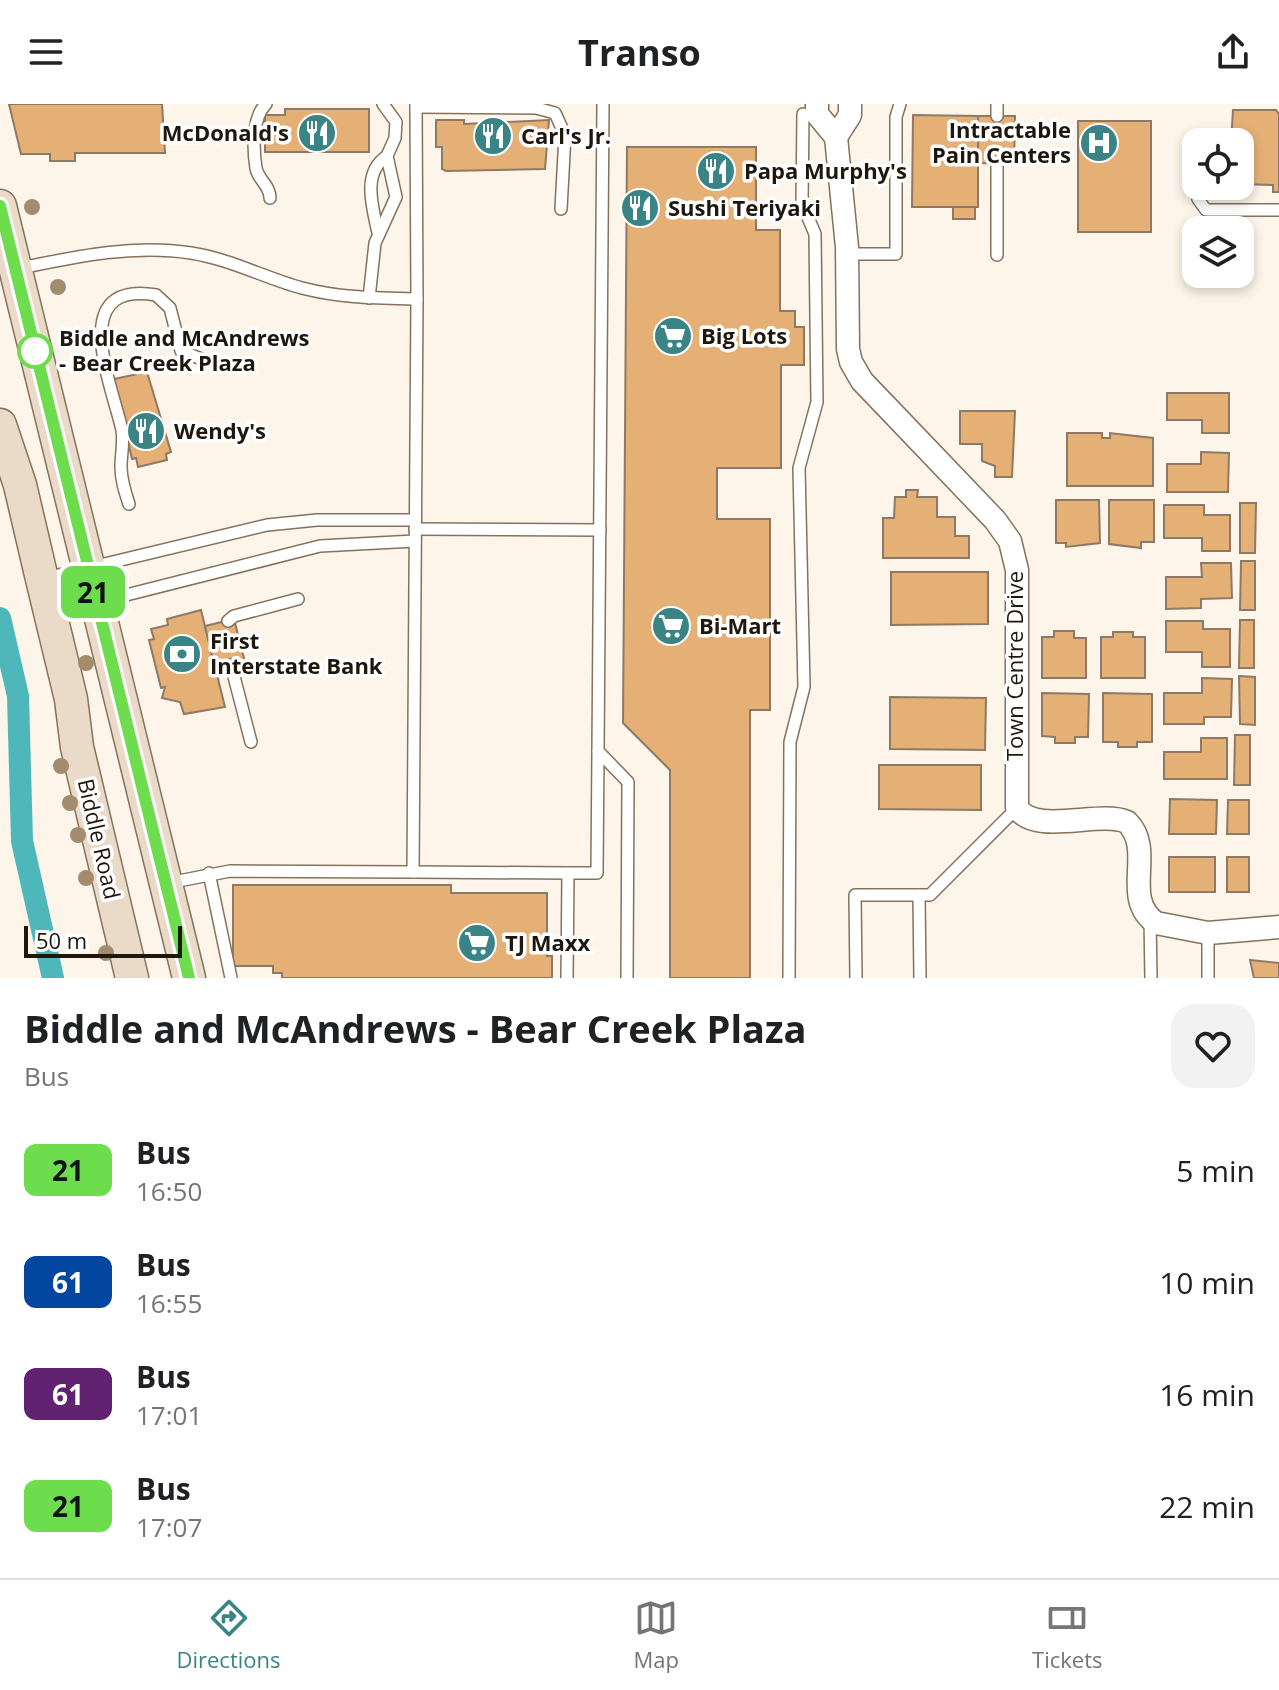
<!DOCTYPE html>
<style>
:root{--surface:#fff;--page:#f2f2f2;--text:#202124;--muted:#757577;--line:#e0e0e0;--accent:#3b8485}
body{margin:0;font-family:"Open Sans",sans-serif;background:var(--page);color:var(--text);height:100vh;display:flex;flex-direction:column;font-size:30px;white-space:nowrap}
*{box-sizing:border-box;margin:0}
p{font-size:26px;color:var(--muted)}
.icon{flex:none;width:44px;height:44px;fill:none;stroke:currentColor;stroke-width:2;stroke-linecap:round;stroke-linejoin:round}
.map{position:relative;height:874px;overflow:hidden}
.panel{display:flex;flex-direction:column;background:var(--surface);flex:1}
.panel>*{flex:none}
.badge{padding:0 16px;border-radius:12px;font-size:28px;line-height:52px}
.buttons{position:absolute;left:1182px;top:24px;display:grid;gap:16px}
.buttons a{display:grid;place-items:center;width:72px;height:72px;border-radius:16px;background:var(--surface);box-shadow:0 4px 12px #0003;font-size:40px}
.scale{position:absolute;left:24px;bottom:20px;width:158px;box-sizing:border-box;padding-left:8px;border:4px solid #1f170e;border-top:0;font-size:22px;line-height:28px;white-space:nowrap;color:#1f170e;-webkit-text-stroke:6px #fff;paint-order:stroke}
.map>.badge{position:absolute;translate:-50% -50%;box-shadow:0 0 0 4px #fff}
.round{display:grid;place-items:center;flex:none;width:84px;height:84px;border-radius:24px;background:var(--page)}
.overview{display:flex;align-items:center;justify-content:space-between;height:136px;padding:0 24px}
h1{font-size:38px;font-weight:700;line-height:60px}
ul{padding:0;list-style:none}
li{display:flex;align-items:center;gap:24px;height:112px;padding:0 24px}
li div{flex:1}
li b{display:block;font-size:30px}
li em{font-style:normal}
li .badge{min-width:88px;font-weight:700;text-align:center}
header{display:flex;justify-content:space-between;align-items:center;height:104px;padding:0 24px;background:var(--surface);font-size:36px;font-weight:700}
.menu{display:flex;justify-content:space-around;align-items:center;height:112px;border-top:2px solid var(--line);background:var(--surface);font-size:22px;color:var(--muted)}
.menu a{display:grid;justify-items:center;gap:4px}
.menu .current{color:var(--accent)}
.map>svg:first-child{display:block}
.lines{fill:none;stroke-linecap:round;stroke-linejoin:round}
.canal{stroke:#4db7b9;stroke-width:22}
.building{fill:#e4b076;stroke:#8e7a64;stroke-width:2}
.service-casing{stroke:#86725c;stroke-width:14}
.minor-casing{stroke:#86725c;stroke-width:25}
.secondary-casing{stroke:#86725c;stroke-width:35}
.service{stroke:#fff;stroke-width:11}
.minor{stroke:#fff;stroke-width:22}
.secondary{stroke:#eadbc8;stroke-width:32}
.tree{fill:#a38c6d}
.line-casing{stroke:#fff;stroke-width:18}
.line{stroke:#6ddd4e;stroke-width:12}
.stop-dot{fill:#fff;stroke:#6ddd4e;stroke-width:4}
.labels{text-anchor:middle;stroke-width:7;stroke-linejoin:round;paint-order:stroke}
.poi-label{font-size:22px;font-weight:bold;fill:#1f170e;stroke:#fff;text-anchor:start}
.stop-label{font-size:22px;font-weight:bold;fill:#1f170e;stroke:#fff;text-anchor:start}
.street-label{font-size:22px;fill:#1f170e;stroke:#fff}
</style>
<header><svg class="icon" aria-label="menu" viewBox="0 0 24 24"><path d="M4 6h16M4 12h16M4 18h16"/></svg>Transo<svg class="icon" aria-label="share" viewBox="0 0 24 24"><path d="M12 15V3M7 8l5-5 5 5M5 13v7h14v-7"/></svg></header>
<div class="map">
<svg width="1279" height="874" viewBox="0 0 1279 874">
<rect width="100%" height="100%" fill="#fdf4ea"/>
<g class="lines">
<!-- canal -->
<path class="canal" d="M0,514L18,592L22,737L53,874"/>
</g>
<!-- building -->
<g class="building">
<path d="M9,0H162L165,49H75V57H50V50H21Z"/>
<path d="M285,5H369V48H265V11H285Z"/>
<path d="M1233,6H1276L1279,10V88H1273V81L1241,80L1240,38H1231Z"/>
<path d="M913,11L978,12V103H912Z"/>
<path d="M978,12H1015L1014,60L978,59Z"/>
<path d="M436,16H464V20L549,16L545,65L446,67L442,65V43H436Z"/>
<rect x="1078" y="17" width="73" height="111"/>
<path d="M627,43H756V126H780V207H795V223H804V261H781V364H717V415H770V606H750V874H670V666L623,619Z"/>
<rect x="953" y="103" width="22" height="12"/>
<path d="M147,268L171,348L166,350L167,356L138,363L136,354L132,355L114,275Z"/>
<path d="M1167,289H1229V329H1202V316H1167Z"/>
<path d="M960,307H1015L1012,373H995V362L982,357V340H960Z"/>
<path d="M1067,329H1102V334H1110V329L1153,334V382H1067Z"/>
<path d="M1201,348L1229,349L1228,388H1167V360H1201Z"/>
<path d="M906,386H918L917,393H937V413H955V432H969V454H883V414H894L895,393H906Z"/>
<path d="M1056,396H1099L1100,439L1066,443V439H1056Z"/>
<path d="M1109,396H1154V438H1141V444L1109,440Z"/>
<path d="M1240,399H1256L1255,449H1240Z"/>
<path d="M1164,401H1204V411H1230V447H1202V434H1164Z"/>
<path d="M1241,457H1255V506H1240Z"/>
<path d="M1201,459H1231L1232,494L1201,495V504L1166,505V473H1202Z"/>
<path d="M891,468H988V520L891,521Z"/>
<path d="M201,506L225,603L184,610L180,598L162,594L165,583L161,584L149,536L154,535L151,525L168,521L167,515Z"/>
<path d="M234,515L245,558L215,565L205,522Z"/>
<path d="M1240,516H1254V564H1239Z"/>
<path d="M1166,517H1203V525H1230V563H1202V548H1166Z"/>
<path d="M1054,527H1074V534H1086V574H1042V533H1054Z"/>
<path d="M1113,528H1133V533H1145V574H1101V533H1113Z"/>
<path d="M1239,572L1255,573V621L1240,620Z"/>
<path d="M1202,574L1232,575L1231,613H1204V620H1164V589H1202Z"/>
<path d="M1042,589L1089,590L1088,633H1075V639H1055V633L1042,632Z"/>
<path d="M1103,589L1152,590V638H1137V643H1118V638H1103Z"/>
<path d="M890,593L986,594L985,646L890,645Z"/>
<path d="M1235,631H1250V681H1234Z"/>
<path d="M1201,634H1227V675H1164V648H1201Z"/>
<path d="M879,661H981V706L879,705Z"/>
<path d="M1170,695L1217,696L1216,730H1169Z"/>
<path d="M1228,696H1249V730H1227Z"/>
<rect x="1169" y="753" width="46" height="35"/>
<rect x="1227" y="753" width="22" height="35"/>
<path d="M233,781H451V789H547V852H552V874H282V869H273V862H233Z"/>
<path d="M1250,856L1279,859V874H1254Z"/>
</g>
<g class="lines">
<defs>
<g id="service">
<path d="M266,0C252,13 253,46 256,64C258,76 270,81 270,94"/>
<path d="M603,0L598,647L628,678L627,874"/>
<path d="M997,0V12"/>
<path d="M416,3L536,4L555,9L565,31L561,105"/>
<path d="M1198,95L1206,106H1279"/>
<path d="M378,129C373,104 361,69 387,52"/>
<path d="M847,150H896V13L900,0"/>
<path d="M997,151V60"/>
<path d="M16,165C74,153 131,140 191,149C230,155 265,174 302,184C340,194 377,194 417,195L416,0"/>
<path d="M369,194L375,139L396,93L387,52L395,34L396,18L383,0"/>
<path d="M129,400C125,388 121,376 121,363C121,351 124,338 122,326C112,281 66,176 156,191L170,204L181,247L204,256"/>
<path d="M415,425L600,426"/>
<path d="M46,474L267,421L317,416H415"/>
<path d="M51,510L320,442L415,437"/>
<path d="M228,517L234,512L298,495"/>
<path d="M231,561L251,638"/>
<path d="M413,768L568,769L567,874"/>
<path d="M209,769L231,874"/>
<path d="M568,769H597L598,647"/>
<path d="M168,779L230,767L413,768L417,195"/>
<path d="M919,791L920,874"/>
<path d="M1150,815L1151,874"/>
<path d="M789,874L790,638L804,583L799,364L817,298L815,130L802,99L803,10"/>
<path d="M856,874L855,791H930L1017,704"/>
<path d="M1208,874V829"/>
</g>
<g id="minor">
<path d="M817,0V10L836,33"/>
<path d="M850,0V11L836,33L847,143L848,245L851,258L862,277L995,416L1010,437L1017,466V704C1036,732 1099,706 1127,718C1156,746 1120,794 1156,819L1208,829L1279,823"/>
</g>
<g id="secondary">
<path d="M0,102L189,874"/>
<path d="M0,321L20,381L42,475L71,595L77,643L132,874"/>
</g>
</defs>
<!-- service casing -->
<use href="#service" class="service-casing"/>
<!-- minor casing -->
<use href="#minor" class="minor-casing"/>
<!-- secondary casing -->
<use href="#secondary" class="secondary-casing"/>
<!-- service -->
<use href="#service" class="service"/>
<!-- minor -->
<use href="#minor" class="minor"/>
<!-- secondary -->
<use href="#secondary" class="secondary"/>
</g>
<!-- trees -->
<g class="tree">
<circle cx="32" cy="103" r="8"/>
<circle cx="58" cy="183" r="8"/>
<circle cx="86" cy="559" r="8"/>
<circle cx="61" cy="662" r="8"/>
<circle cx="70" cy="699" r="8"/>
<circle cx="78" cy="731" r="8"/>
<circle cx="86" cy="774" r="8"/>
<circle cx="106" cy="849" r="8"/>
</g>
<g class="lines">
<defs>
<path id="line" d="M0,102L189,874"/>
</defs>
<!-- line casing -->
<use href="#line" class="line-casing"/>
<!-- line -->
<use href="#line" class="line"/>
</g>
<!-- icons -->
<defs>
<symbol id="restaurant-disc" viewBox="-11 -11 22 22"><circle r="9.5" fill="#3b8485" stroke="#fff"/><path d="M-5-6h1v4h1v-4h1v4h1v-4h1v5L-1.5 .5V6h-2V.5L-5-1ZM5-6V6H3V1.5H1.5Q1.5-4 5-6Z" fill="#fff"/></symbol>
<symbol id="hospital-disc" viewBox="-11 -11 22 22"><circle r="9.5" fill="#3b8485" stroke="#fff"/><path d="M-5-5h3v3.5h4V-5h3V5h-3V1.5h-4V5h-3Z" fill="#fff"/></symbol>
<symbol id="supermarket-disc" viewBox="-11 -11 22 22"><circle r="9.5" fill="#3b8485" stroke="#fff"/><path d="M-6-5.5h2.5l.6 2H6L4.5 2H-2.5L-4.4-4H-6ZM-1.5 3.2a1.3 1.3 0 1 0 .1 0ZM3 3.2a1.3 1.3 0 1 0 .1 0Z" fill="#fff"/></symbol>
<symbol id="bank-disc" viewBox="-11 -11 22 22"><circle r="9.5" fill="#3b8485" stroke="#fff"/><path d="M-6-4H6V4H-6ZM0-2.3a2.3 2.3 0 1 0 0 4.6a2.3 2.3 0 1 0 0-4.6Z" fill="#fff"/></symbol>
</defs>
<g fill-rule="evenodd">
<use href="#restaurant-disc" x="295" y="7" width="44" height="44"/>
<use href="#restaurant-disc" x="471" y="10" width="44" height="44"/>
<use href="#hospital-disc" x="1077" y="17" width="44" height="44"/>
<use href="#restaurant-disc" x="694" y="45" width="44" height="44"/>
<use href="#restaurant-disc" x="618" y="82" width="44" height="44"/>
<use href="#supermarket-disc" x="651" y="210" width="44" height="44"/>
<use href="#restaurant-disc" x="124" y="305" width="44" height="44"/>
<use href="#supermarket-disc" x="649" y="500" width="44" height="44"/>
<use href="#bank-disc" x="160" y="528" width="44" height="44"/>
<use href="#supermarket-disc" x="455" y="817" width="44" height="44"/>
</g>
<!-- markers -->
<circle class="stop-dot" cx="35" cy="247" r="16"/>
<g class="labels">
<!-- poi labels -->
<g class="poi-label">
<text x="1071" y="34" text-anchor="end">Intractable<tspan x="1071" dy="25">Pain Centers</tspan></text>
<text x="289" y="37" text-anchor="end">McDonald's</text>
<text x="521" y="40">Carl's Jr.</text>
<text x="744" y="75">Papa Murphy's</text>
<text x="668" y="112">Sushi Teriyaki</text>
<text x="701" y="240">Big Lots</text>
<text x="174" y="335">Wendy's</text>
<text x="699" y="530">Bi-Mart</text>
<text x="210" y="545">First<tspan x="210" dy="25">Interstate Bank</tspan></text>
<text x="505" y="847">TJ Maxx</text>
</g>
<!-- stop labels -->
<g class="stop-label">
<text x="59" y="242">Biddle and McAndrews<tspan x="59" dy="25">- Bear Creek Plaza</tspan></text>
</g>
<!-- street labels -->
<g class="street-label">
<text transform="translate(1015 562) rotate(-90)" y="8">Town Centre Drive</text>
<text transform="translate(99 735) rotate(77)" y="8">Biddle Road</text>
</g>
</g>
</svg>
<div class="buttons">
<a><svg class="icon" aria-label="locate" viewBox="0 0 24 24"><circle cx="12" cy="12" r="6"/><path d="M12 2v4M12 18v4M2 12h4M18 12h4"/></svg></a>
<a><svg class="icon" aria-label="layers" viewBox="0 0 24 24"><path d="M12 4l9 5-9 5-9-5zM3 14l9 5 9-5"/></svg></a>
</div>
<div class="scale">50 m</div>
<b class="badge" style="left:93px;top:488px;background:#6ddd4e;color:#111">21</b>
</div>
<section class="panel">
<div class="overview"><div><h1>Biddle and McAndrews - Bear Creek Plaza</h1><p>Bus</p></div><a class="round"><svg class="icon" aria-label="heart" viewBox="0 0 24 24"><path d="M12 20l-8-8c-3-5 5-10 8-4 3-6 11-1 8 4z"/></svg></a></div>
<ul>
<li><span class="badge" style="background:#6ddd4e;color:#111">21</span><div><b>Bus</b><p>16:50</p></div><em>5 min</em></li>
<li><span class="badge" style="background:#0246a0;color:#fff">61</span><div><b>Bus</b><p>16:55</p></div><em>10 min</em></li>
<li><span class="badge" style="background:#602271;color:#fff">61</span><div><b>Bus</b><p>17:01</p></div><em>16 min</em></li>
<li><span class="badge" style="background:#6ddd4e;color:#111">21</span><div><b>Bus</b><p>17:07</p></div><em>22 min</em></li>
</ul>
</section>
<nav class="menu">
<a class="current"><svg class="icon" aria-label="directions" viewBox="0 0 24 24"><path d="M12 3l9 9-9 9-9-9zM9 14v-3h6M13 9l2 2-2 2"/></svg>Directions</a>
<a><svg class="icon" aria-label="map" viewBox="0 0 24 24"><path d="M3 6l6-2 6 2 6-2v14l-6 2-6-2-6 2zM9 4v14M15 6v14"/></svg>Map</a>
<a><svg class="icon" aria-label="tickets" viewBox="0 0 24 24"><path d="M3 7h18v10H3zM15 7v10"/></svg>Tickets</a>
</nav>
